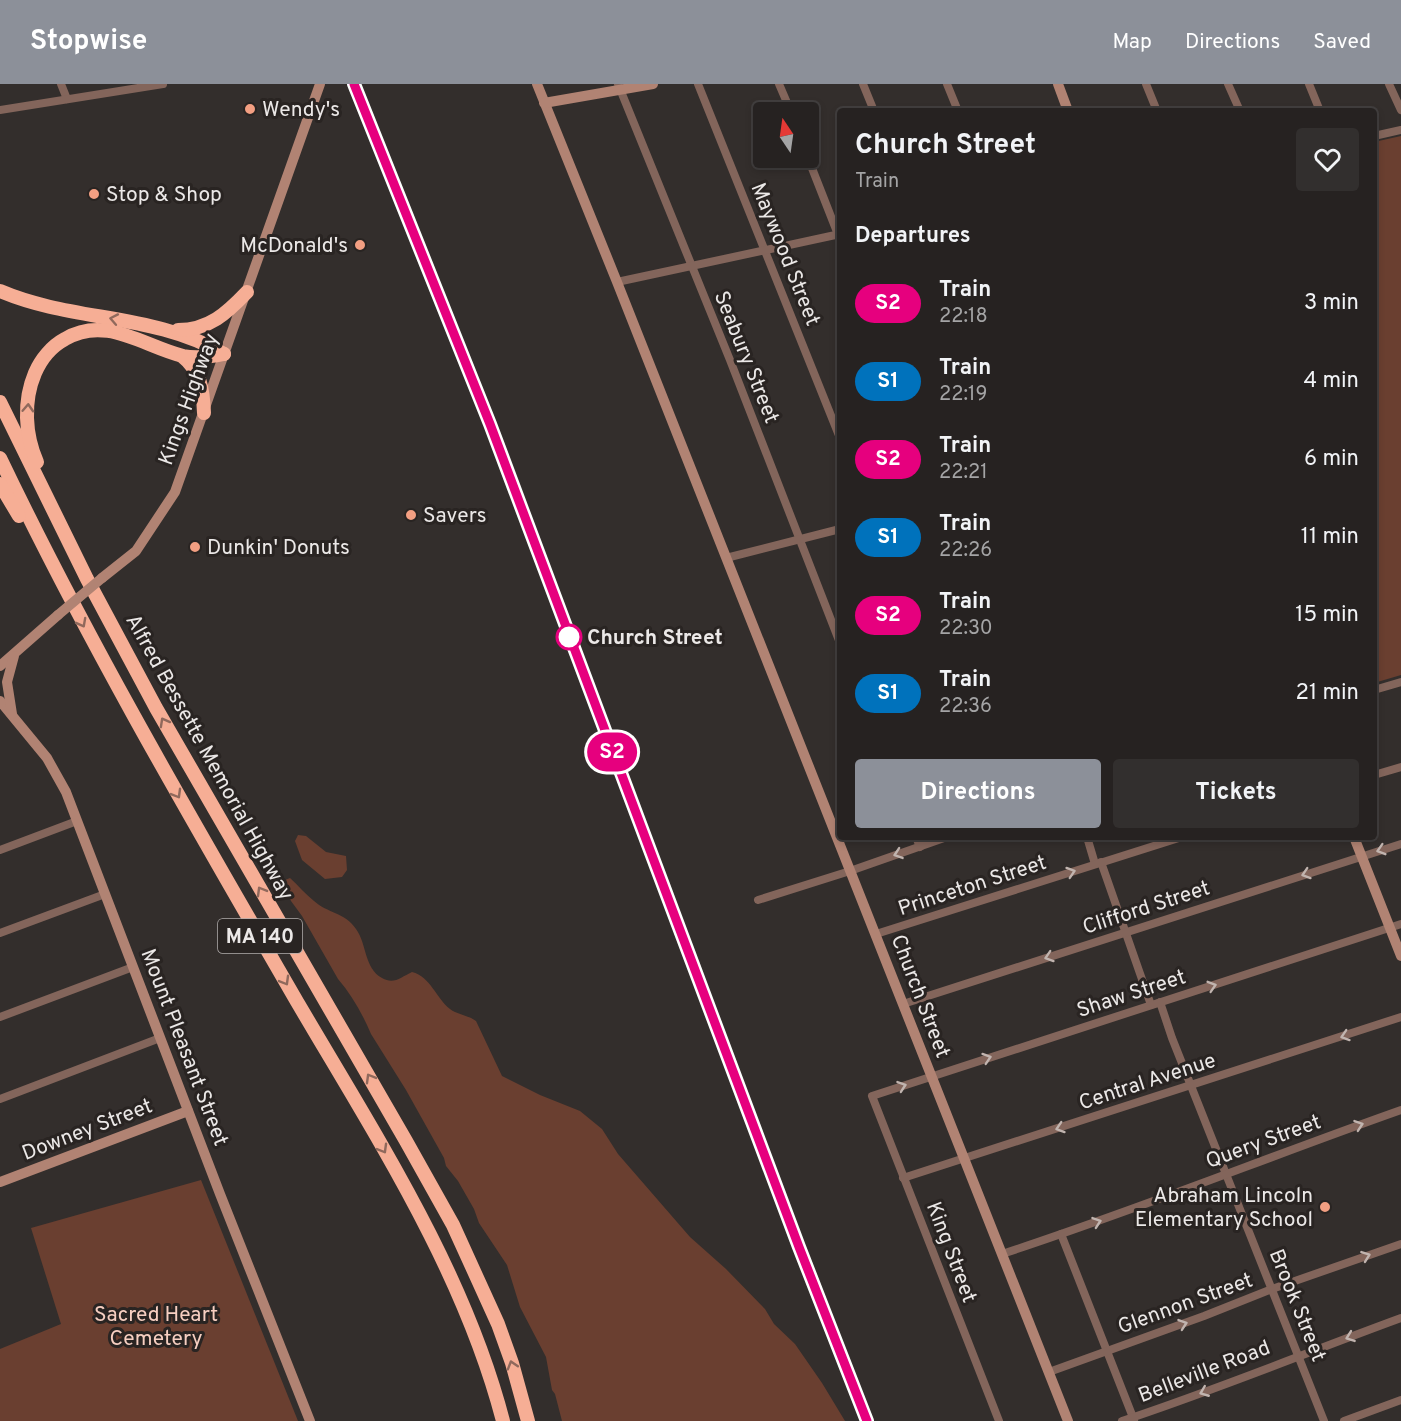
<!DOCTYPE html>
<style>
:root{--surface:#262221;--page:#322f2e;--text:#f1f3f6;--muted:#a4a4a5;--line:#423f3f;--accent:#8c9099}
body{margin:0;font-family:Overpass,sans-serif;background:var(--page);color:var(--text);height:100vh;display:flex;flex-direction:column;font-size:22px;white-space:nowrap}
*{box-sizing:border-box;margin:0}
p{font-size:20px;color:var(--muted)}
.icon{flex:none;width:33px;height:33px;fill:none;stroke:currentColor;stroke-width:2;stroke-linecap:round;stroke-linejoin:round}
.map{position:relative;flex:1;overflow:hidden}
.drawer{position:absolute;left:837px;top:24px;width:540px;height:732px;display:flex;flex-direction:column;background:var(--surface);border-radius:6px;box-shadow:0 3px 9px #0003,0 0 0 2px var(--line)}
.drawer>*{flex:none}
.badge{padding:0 12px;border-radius:20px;font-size:21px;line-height:39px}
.needle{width:39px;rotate:347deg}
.tools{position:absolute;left:753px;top:18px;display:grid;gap:12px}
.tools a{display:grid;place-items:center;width:66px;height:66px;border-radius:6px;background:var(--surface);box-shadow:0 3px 9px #0003,0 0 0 2px var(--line);font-size:30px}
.map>.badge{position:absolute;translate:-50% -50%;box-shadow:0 0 0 3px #fff}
h2{padding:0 18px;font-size:22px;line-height:54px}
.round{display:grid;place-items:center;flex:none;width:63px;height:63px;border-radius:6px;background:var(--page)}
.head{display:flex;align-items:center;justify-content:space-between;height:102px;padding:0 18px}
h1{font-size:28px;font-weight:700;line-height:45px}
.primary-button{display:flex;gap:12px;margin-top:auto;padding:12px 18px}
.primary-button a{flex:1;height:69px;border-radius:6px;background:var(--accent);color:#fff;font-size:24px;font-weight:700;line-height:69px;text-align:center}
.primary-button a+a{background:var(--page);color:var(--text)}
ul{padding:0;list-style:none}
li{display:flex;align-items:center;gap:18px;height:78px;padding:0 18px}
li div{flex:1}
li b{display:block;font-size:22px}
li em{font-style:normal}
li .badge{min-width:66px;font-weight:700;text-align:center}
header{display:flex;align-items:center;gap:36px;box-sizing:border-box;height:84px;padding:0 30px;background:var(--accent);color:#fff}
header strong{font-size:28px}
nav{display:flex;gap:33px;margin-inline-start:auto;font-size:21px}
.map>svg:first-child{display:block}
.green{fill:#6a3f30}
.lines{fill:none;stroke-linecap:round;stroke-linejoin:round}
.street{stroke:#83655b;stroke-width:8}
.secondary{stroke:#b18373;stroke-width:10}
.highway{stroke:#f6ae95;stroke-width:14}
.rail-casing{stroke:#9b9795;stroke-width:4.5}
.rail{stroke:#292422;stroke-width:2;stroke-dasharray:7;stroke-linecap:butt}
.secondary-bridge{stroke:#b18373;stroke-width:10}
.oneway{stroke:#90695c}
.oneway2{stroke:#c1b4af}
.line-casing{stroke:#fff;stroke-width:14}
.line{stroke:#e6007e;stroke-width:9}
.poi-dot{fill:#f39f82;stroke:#292422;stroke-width:2}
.stop-dot{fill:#fff;stroke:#e6007e;stroke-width:3}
.labels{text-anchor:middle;stroke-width:6;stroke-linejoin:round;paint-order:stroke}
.shield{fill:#292422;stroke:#b1adac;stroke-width:1.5}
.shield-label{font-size:20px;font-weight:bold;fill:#ebe8e7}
.poi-label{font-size:21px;fill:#ebe8e7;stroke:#292422;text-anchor:start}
.street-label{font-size:21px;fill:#ebe8e7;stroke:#292422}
.stop-label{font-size:21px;font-weight:bold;fill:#ebe8e7;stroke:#292422;text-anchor:start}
.park-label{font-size:21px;fill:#f7cfc1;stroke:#292422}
</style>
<header>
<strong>Stopwise</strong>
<nav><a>Map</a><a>Directions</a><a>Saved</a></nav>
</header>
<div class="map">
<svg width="1401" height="1337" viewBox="0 0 1401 1337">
<rect width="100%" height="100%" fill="#332e2c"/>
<!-- green -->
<g class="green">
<path d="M1401,52V591L1374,599V58Z"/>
<path d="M298,751L306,752L326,768L346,772L347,786L342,793L325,795L302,776L295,757Z"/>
<path d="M290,794C299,802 305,810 314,817C327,829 346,829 356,845C367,860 364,884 382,894C394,901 401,893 412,888C431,893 435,913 450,925C458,931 468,931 476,937L502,992L540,1011L580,1027L602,1045L618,1070L690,1153L726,1185L765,1225L774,1240L795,1260L822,1299L845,1337H562L555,1310L552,1306L546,1273L520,1223L507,1181L479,1139L474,1125L458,1097L446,1082L444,1074L406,1006L371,950C363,931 352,911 338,895L302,832L291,817L285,804V796Z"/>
<path d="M201,1096L298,1337H0V1265L61,1240L31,1144Z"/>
</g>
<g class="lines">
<!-- street -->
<g class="street">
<path d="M61,0L67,15"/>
<path d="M618,0L730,276L840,559"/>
<path d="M698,0L840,354"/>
<path d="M779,0L791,28"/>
<path d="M863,0L874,27"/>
<path d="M947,0L958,27"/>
<path d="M1146,0L1157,27"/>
<path d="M1228,0L1240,27"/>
<path d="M1309,0L1320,27"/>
<path d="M1389,0L1401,26"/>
<path d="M0,26L163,0"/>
<path d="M1374,52L1401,46"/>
<path d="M808,74L839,153"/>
<path d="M617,198L840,150"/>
<path d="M726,474L840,445"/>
<path d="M1374,606L1401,598"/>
<path d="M1374,691L1401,683"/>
<path d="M916,753L920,763"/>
<path d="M1087,753L1095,780"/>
<path d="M0,766L77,737"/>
<path d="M1101,778L1151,921"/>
<path d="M758,816L850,787L947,753"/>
<path d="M0,849L105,810"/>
<path d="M876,850L1182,753"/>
<path d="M1160,918L1172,954L1324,1337"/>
<path d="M903,920L1401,760"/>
<path d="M0,933L133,883"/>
<path d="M0,1015L160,954"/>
<path d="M903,1094L1401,933"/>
<path d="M1061,1150L1134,1336"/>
<path d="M1002,1170C1137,1126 1268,1073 1401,1026"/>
<path d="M1049,1288L1204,1232L1272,1205L1401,1160"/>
<path d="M999,1337L872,1012L1401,840"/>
<path d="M1122,1337C1216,1306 1308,1268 1401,1234"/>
<path d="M1344,1337L1401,1316"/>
</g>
<!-- secondary -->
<g class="secondary">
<path d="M537,0L617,198L1068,1337"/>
<path d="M1058,0L1068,27"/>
<path d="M544,19L653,0"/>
<path d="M102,494L136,467L175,408L320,0"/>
<path d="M0,582L58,531"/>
<path d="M0,617L47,674L66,708L220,1110L310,1337"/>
<path d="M12,630L7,598L14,572"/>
<path d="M1354,753L1401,872"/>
<path d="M0,1098L188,1027"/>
</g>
<!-- highway -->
<g class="highway">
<path d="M0,207C72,238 155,229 224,270"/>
<path d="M178,246C209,246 227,229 247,208"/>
<path d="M182,272C201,287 203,306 204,329"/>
<path d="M0,318L87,495L156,624L406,1057L453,1141L498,1240L512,1279L528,1337"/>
<path d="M0,374C90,562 195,741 299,921C377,1054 464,1187 503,1337"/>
<path d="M37,378C25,351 23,317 35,289C41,275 52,262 65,255C106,231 143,262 183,272C197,275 210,273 224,270"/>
<path d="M0,400L19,432"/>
</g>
<defs>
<path id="rail" d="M354,0L490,340L792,1145L867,1337"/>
</defs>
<!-- rail casing -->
<use href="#rail" class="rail-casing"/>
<!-- rail -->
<use href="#rail" class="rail"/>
<!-- secondary-bridge -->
<path class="secondary-bridge" d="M58,531L102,494"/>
</g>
<!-- one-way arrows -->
<defs><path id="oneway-chevron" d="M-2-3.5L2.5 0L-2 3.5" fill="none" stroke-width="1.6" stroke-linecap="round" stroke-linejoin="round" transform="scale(1.5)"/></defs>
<g class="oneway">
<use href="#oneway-chevron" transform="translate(114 235) rotate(-169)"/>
<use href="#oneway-chevron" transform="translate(28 324) rotate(-87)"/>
<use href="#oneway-chevron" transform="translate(82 539) rotate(62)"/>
<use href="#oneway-chevron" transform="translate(164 638) rotate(-119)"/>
<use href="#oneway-chevron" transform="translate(177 710) rotate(60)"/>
<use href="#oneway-chevron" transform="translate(261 807) rotate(-120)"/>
<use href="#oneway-chevron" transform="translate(285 897) rotate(60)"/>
<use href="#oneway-chevron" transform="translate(370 994) rotate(-120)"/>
<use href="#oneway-chevron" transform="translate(383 1065) rotate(60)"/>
<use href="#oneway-chevron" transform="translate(512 1281) rotate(-107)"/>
</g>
<g class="oneway2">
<use href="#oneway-chevron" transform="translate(1381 766) rotate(163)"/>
<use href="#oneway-chevron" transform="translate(898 770) rotate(161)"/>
<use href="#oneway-chevron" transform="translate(1071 788) rotate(-18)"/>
<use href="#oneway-chevron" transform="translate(1306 790) rotate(162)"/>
<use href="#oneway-chevron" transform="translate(1049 873) rotate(162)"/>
<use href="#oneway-chevron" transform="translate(1212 902) rotate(-17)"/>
<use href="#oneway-chevron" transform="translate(1345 952) rotate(162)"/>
<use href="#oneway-chevron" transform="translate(987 974) rotate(-18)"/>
<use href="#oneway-chevron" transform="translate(902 1002) rotate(-19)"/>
<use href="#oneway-chevron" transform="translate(1359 1041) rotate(-19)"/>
<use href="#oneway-chevron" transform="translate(1060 1044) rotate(162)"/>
<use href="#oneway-chevron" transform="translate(1097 1138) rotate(-19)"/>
<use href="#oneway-chevron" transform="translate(1366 1172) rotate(-20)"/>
<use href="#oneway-chevron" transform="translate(1183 1240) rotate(-19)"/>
<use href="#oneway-chevron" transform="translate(1350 1253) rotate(160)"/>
<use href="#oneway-chevron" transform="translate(1204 1308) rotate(158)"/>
</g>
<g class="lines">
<defs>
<path id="line" d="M354,0L490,340L799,1163L867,1337"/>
</defs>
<!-- line casing -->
<use href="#line" class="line-casing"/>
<!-- line -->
<use href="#line" class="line"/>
</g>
<!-- markers -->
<g class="poi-dot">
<circle cx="250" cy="25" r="6"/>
<circle cx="94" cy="110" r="6"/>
<circle cx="360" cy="161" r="6"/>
<circle cx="411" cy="431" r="6"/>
<circle cx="195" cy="463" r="6"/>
<circle cx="1325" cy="1123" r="6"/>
</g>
<circle class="stop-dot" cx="569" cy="553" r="12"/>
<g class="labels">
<!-- shield labels -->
<rect class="shield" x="218" y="835" width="84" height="34" rx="4.5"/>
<g class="shield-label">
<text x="260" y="859">MA 140</text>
</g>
<!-- poi labels -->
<g class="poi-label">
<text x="262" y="32">Wendy's</text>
<text x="106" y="117">Stop &amp; Shop</text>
<text x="348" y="168" text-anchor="end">McDonald's</text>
<text x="423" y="438">Savers</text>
<text x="207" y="470">Dunkin' Donuts</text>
<text x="1313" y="1118" text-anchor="end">Abraham Lincoln<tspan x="1313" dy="24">Elementary School</tspan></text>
</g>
<!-- street labels -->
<g class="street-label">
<text transform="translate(786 170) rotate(68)" y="7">Maywood Street</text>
<text transform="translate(747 273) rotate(68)" y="7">Seabury Street</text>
<text transform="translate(188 315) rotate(-70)" y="7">Kings Highway</text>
<text transform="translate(210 673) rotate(61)" y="7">Alfred Bessette Memorial Highway</text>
<text transform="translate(972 801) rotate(-18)" y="7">Princeton Street</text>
<text transform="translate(1146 823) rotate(-18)" y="7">Clifford Street</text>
<text transform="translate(1131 909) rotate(-18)" y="7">Shaw Street</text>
<text transform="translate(921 912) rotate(69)" y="7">Church Street</text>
<text transform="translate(185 963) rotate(69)" y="7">Mount Pleasant Street</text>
<text transform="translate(1147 997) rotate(-18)" y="7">Central Avenue</text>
<text transform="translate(87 1045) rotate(-21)" y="7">Downey Street</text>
<text transform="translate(1263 1057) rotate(-20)" y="7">Query Street</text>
<text transform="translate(952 1168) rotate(69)" y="7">King Street</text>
<text transform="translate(1185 1219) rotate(-20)" y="7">Glennon Street</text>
<text transform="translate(1298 1221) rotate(68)" y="7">Brook Street</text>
<text transform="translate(1204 1287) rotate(-21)" y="7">Belleville Road</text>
</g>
<!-- stop labels -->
<g class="stop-label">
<text x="587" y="560">Church Street</text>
</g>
<!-- park labels -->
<g class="park-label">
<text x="156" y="1237">Sacred Heart<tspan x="156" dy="24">Cemetery</tspan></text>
</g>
</g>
</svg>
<div class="tools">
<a><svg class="needle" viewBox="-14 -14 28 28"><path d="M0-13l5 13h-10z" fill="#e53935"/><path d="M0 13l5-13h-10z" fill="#a4a4a5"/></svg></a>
</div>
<b class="badge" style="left:612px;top:668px;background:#e6007e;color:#fff">S2</b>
<section class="drawer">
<div class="head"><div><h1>Church Street</h1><p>Train</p></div><a class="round"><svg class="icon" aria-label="heart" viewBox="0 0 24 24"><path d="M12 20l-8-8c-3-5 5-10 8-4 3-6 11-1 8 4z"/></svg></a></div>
<h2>Departures</h2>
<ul>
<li><span class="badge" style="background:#e6007e;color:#fff">S2</span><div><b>Train</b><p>22:18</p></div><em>3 min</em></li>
<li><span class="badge" style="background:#0072bc;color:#fff">S1</span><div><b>Train</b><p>22:19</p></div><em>4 min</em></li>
<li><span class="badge" style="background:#e6007e;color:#fff">S2</span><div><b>Train</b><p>22:21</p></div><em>6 min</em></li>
<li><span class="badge" style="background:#0072bc;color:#fff">S1</span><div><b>Train</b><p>22:26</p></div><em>11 min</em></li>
<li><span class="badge" style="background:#e6007e;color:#fff">S2</span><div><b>Train</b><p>22:30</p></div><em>15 min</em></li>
<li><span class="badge" style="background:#0072bc;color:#fff">S1</span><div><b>Train</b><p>22:36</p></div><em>21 min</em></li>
</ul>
<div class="primary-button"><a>Directions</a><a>Tickets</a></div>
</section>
</div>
